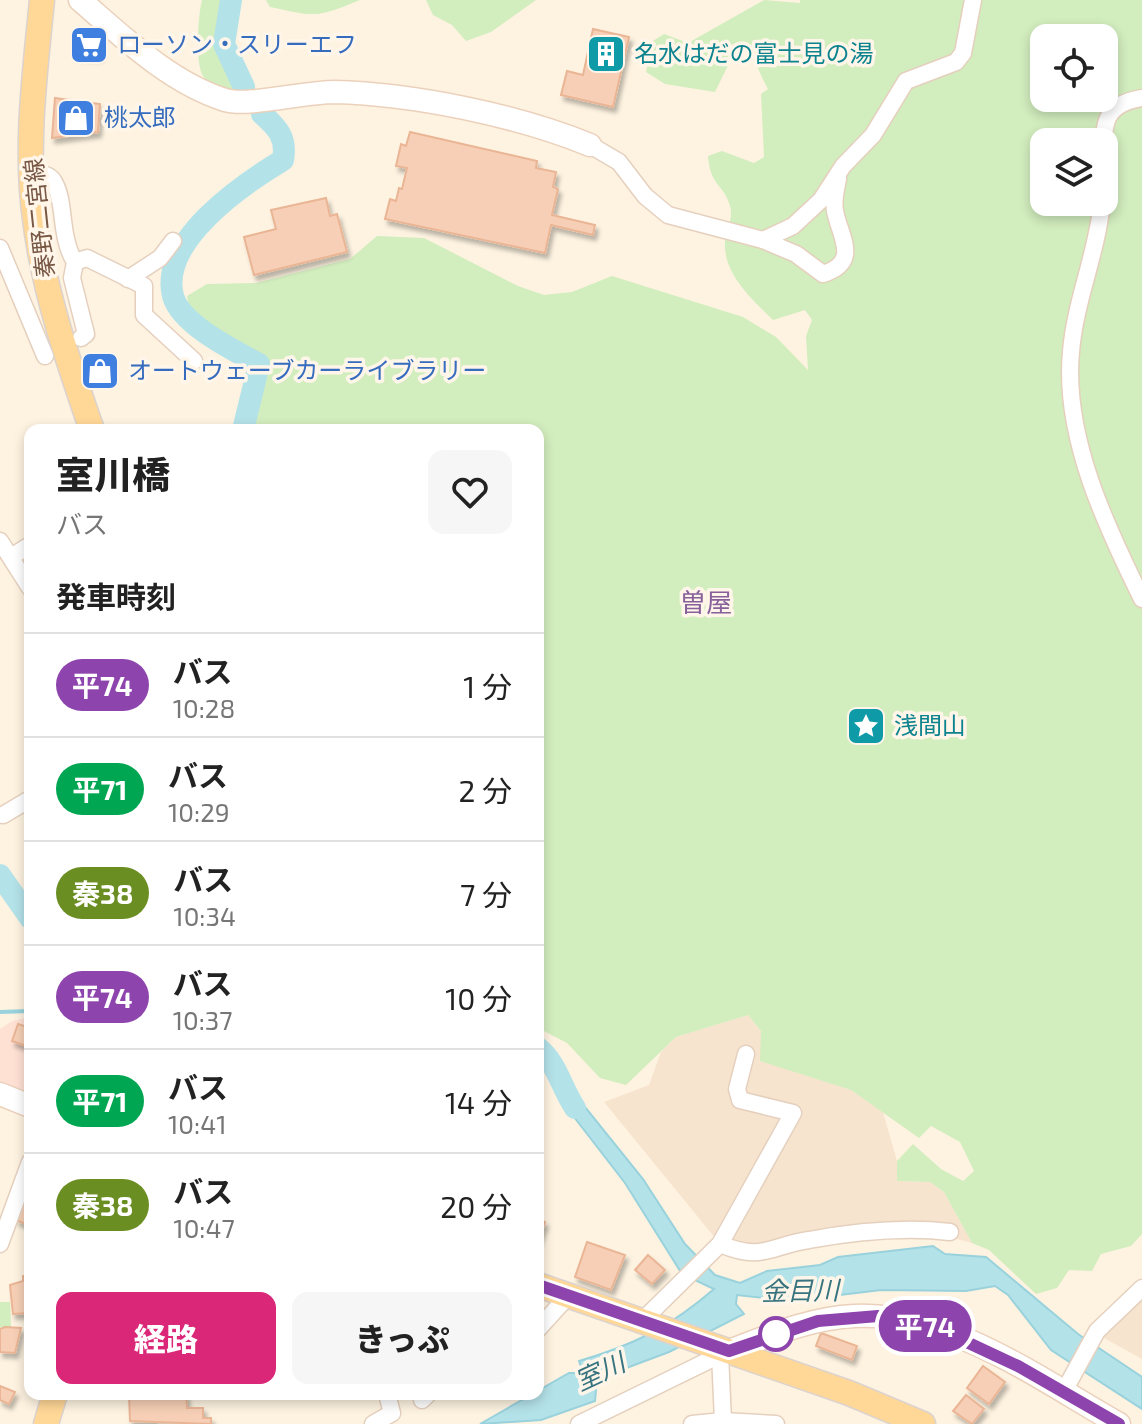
<!DOCTYPE html>
<html lang="ja">
<meta charset="utf-8">
<style>
:root{--surface:#fff;--page:#f6f6f6;--text:#222;--muted:#767676;--line:#e0e0e0;--accent:#db2777}
body{margin:0;font-family:"Exo 2","Noto Sans JP",sans-serif;background:var(--page);color:var(--text);height:100vh;display:flex;flex-direction:column;font-size:30px;white-space:nowrap}
*{box-sizing:border-box;margin:0}
p{font-size:26px;color:var(--muted)}
.icon{flex:none;width:44px;height:44px;fill:none;stroke:currentColor;stroke-width:2;stroke-linecap:round;stroke-linejoin:round}
.map{position:relative;flex:1;overflow:hidden}
.drawer{position:absolute;left:24px;top:424px;width:520px;height:976px;display:flex;flex-direction:column;background:var(--surface);border-radius:16px;box-shadow:0 4px 12px #0003}
.drawer>*{flex:none}
.badge{padding:0 16px;border-radius:26px;font-size:28px;line-height:52px}
.tools{position:absolute;left:1030px;top:24px;display:grid;gap:16px}
.tools a{display:grid;place-items:center;width:88px;height:88px;border-radius:16px;background:var(--surface);box-shadow:0 4px 12px #0003;font-size:40px}
.map>.badge{position:absolute;translate:-50% -50%;box-shadow:0 0 0 4px #fff}
h2{padding:0 32px;font-size:30px;line-height:72px}
.round{display:grid;place-items:center;flex:none;width:84px;height:84px;border-radius:16px;background:var(--page)}
.head{display:flex;align-items:center;justify-content:space-between;height:136px;padding:0 32px}
h1{font-size:38px;font-weight:800;line-height:60px}
.cta{display:flex;gap:16px;margin-top:auto;padding:16px 32px}
.cta a{flex:1;height:92px;border-radius:16px;background:var(--accent);color:#fff;font-size:32px;font-weight:800;line-height:92px;text-align:center}
.cta a+a{background:var(--page);color:var(--text)}
ul{padding:0;list-style:none}
li{display:flex;align-items:center;gap:24px;height:104px;padding:0 32px;border-top:2px solid var(--line)}
li div{flex:1}
li b{display:block;font-size:30px}
li em{font-style:normal}
li .badge{min-width:88px;font-weight:700;text-align:center}
.map>svg:first-child{display:block}
.residential{fill:#f7e4cf}
.commercial{fill:#ffe1d4}
.green{fill:#d2edbe;fill-rule:evenodd}
.water{fill:#b4e2e9;stroke:#99d2dc;stroke-width:2}
.lines{fill:none;stroke-linecap:round;stroke-linejoin:round}
.stream{stroke:#99d2dc;stroke-width:4}
.river{stroke:#b4e2e9;stroke-width:22}
.building{fill:#f6cfb6;stroke:#eab595;stroke-width:2;filter:url(#shadow)}
.street-casing{stroke:#e5d0be;stroke-width:19}
.secondary-casing{stroke:#ebd1bb;stroke-width:25}
.primary-casing{stroke:#dcd3cf;stroke-width:27}
.street{stroke:#fff;stroke-width:16}
.secondary{stroke:#fff;stroke-width:22}
.primary{stroke:#ffd797;stroke-width:24}
.line-casing{stroke:#fff;stroke-width:18}
.line{stroke:#8e44ad;stroke-width:12}
.stop-dot{fill:#fff;stroke:#8e44ad;stroke-width:4}
.labels{text-anchor:middle;stroke-width:7;stroke-linejoin:round;paint-order:stroke}
.shop-label{font-size:24px;fill:#366cbe;stroke:#fff6e9;text-anchor:start}
.culture-label{font-size:24px;fill:#0d838f;stroke:#fff6e9;text-anchor:start}
.street-label{font-size:24px;fill:#785745;stroke:#fff6e9}
.neighbourhood-label{font-size:26px;fill:#87609c;stroke:#fff6e9}
.water-label{font-size:26px;font-style:italic;fill:#38747f;stroke:#fff6e9}
</style>
<div class="map">
<svg width="1142" height="1424" viewBox="0 0 1142 1424">
<defs>
<filter id="shadow"><feDropShadow dx="3" dy="5" stdDeviation="2" flood-color="#0004"/></filter>
</defs>
<rect width="100%" height="100%" fill="#fef3e1"/>
<!-- residential -->
<g class="residential">
<path d="M748,1015L761,1031V1061L851,1090L883,1112L897,1161V1181L930,1182L944,1192L972,1243L945,1236L806,1240L783,1249L720,1244L604,1102L649,1085L661,1052L676,1037Z"/>
<path d="M1142,1292V1359L1095,1333Z"/>
</g>
<!-- commercial -->
<path class="commercial" d="M30,1017V1092L0,1082V1029L12,1021Z"/>
<!-- green -->
<g class="green">
<path d="M202,0H239C230,22 224,42 236,64C241,73 248,76 251,86L244,93C231,90 212,89 203,76C195,63 198,15 202,0Z"/>
<path d="M266,0H360C316,18 317,17 270,7Z"/>
<path d="M426,0H536L491,32L466,41L452,25L433,15Z"/>
<path d="M764,0L800,3V0H1142V1234L1131,1246L1101,1254L1092,1271L1069,1270L1057,1288L1036,1294L989,1250L972,1243L944,1192L930,1182L897,1181V1161L913,1144L941,1169L963,1181L974,1171L960,1142L931,1126L919,1138L851,1090L760,1061L761,1031L748,1015L676,1037L626,1085L600,1078L567,1043L538,1028V430H253L248,372C220,354 191,332 187,296L207,284L256,283L350,259L377,236L424,238L518,286L544,295L572,292L612,276L743,317L776,337L808,370L806,336L812,320L805,310L773,320C752,299 723,274 725,242C725,230 734,219 730,206C724,184 710,186 708,156L722,151L754,163L764,157L761,94L768,89C758,72 757,55 737,47L715,92L665,84L646,72L653,41L664,34L688,43ZM1044,38H1104V98H1044ZM1044,142H1104V202H1044Z"/>
<path d="M0,1302H10L11,1327H0Z"/>
</g>
<!-- water -->
<path class="water" d="M558,1081L585,1107L643,1179L685,1244L715,1275L740,1283L767,1271L820,1265L838,1257L933,1246L945,1254L986,1257L1078,1334L1142,1377V1409L1051,1350L1008,1295L995,1286L966,1291L881,1290L790,1301L737,1295L736,1304L744,1314L669,1352L597,1379L595,1401L541,1420L480,1424L569,1373H583L579,1361C634,1345 670,1327 714,1289L682,1274L625,1183L557,1095Z"/>
<g class="lines">
<!-- stream -->
<path class="stream" d="M0,1012L30,1011"/>
<!-- river -->
<g class="river">
<path d="M231,0L224,44L244,87"/>
<path d="M243,430L259,364C235,351 181,325 173,296C159,241 243,184 283,160C287,138 278,128 262,114"/>
<path d="M0,875L30,918"/>
<path d="M538,1048C557,1063 561,1087 575,1108"/>
</g>
</g>
<!-- building -->
<g class="building">
<path d="M80,27L101,31L99,56L78,55Z"/>
<path d="M593,29L629,37L613,107L561,95L567,71L583,75Z"/>
<path d="M55,98L100,104L98,132L52,138Z"/>
<path d="M410,132L537,161L536,168L556,172L553,187L558,189L552,215L595,225L593,235L551,225L545,253L385,219L390,199L396,201L399,188L402,189L407,168L396,166L401,144L406,146Z"/>
<path d="M326,198L330,216L337,214L347,252L254,275L244,237L276,229L271,210Z"/>
<circle cx="100" cy="371" r="8"/>
<path d="M18,1024L30,1028V1047L12,1041Z"/>
<path d="M22,1204L30,1207V1226L16,1220Z"/>
<path d="M538,1219L545,1222L538,1241Z"/>
<path d="M587,1242L625,1255L611,1290L575,1277Z"/>
<path d="M648,1255L665,1270L652,1284L635,1270Z"/>
<path d="M23,1276H30V1313L13,1314L10,1285L23,1281Z"/>
<path d="M5,1327L21,1328L15,1353L0,1352V1329Z"/>
<path d="M821,1333L857,1346L852,1360L816,1346Z"/>
<path d="M983,1366L1005,1382L989,1404L967,1388Z"/>
<path d="M0,1386L15,1392L9,1404L0,1400Z"/>
<path d="M129,1394H186L187,1408H203V1418H211V1424L130,1421Z"/>
<path d="M966,1395L984,1409L972,1424L953,1411Z"/>
</g>
<g class="lines">
<defs>
<g id="street">
<path d="M590,145L619,162L645,196L668,215L763,240L793,226L821,200L843,166L873,135L906,81L956,62L963,53L973,0"/>
<path d="M31,173C40,174 49,173 54,182C66,202 59,237 75,262L72,278L86,334L81,338"/>
<path d="M1104,174C1106,135 1094,106 1142,98"/>
<path d="M1102,202C1097,254 1075,301 1071,352C1063,436 1106,526 1142,599"/>
<path d="M763,240L796,254L823,274C861,262 840,237 835,211C833,200 836,189 838,179"/>
<path d="M0,248L45,356"/>
<path d="M75,262L87,258L144,286V315L194,361"/>
<path d="M128,279L160,258L173,241"/>
<path d="M0,541L30,588"/>
<path d="M11,557L30,545"/>
<path d="M3,815L30,799"/>
<path d="M0,1244L30,1162"/>
<path d="M720,1244C763,1262 769,1246 809,1240C853,1232 906,1227 950,1232"/>
<path d="M642,1321L720,1244L793,1113L740,1100L737,1089L746,1054"/>
<path d="M538,1329L569,1295"/>
<path d="M720,1354L723,1421"/>
<path d="M1063,1393L1097,1331L1142,1288"/>
<path d="M422,1400L428,1394"/>
<path d="M373,1424L392,1413L387,1394"/>
<path d="M579,1424L728,1351"/>
<path d="M692,1424L723,1421L776,1424"/>
</g>
<g id="secondary">
<path d="M80,0C123,37 169,82 225,100C248,107 304,92 334,92C414,94 516,115 590,145"/>
<path d="M0,1094L30,1106"/>
<path d="M729,1351C769,1336 810,1318 854,1316C950,1312 1039,1379 1119,1424"/>
</g>
<g id="primary">
<path d="M42,0C35,72 25,147 35,219C44,292 68,361 92,430"/>
<path d="M538,1285L849,1393L923,1424"/>
<path d="M46,1424L55,1394"/>
</g>
</defs>
<!-- street casing -->
<use href="#street" class="street-casing"/>
<!-- secondary casing -->
<use href="#secondary" class="secondary-casing"/>
<!-- primary casing -->
<use href="#primary" class="primary-casing"/>
<!-- street -->
<use href="#street" class="street"/>
<!-- secondary -->
<use href="#secondary" class="secondary"/>
<!-- primary -->
<use href="#primary" class="primary"/>
</g>
<g class="lines">
<defs>
<path id="line" d="M538,1285L729,1351L818,1321L878,1316L913,1322L943,1331L1018,1366L1119,1424"/>
</defs>
<!-- line casing -->
<use href="#line" class="line-casing"/>
<!-- line -->
<use href="#line" class="line"/>
</g>
<!-- icons -->
<defs>
<symbol id="supermarket-square" viewBox="-11 -11 22 22"><rect x="-9" y="-9" width="18" height="18" rx="4" fill="#3f7fe0" stroke="#fff6e9"/><path d="M-6-5.5h2.5l.6 2H6L4.5 2H-2.5L-4.4-4H-6ZM-1.5 3.2a1.3 1.3 0 1 0 .1 0ZM3 3.2a1.3 1.3 0 1 0 .1 0Z" fill="#fff"/></symbol>
<symbol id="building-square" viewBox="-11 -11 22 22"><rect x="-9" y="-9" width="18" height="18" rx="4" fill="#0f9aa8" stroke="#fff6e9"/><path d="M-4-6H4V6H1V3H-1V6H-4ZM-2.5-4.3h1.7v1.8h-1.7ZM.8-4.3h1.7v1.8H.8ZM-2.5-1h1.7V.8h-1.7ZM.8-1h1.7V.8H.8Z" fill="#fff"/></symbol>
<symbol id="shop-square" viewBox="-11 -11 22 22"><rect x="-9" y="-9" width="18" height="18" rx="4" fill="#3f7fe0" stroke="#fff6e9"/><path d="M-5-2.5h2.3a2.7 3.5 0 0 1 5.4 0H5L5.5 6h-11ZM-1.5-2.5h3a1.5 2.3 0 0 0-3 0Z" fill="#fff"/></symbol>
<symbol id="sight-square" viewBox="-11 -11 22 22"><rect x="-9" y="-9" width="18" height="18" rx="4" fill="#0f9aa8" stroke="#fff6e9"/><path d="M0-6L1.8-2.2L6-1.7L2.9 1.2L3.7 5.4L0 3.3L-3.7 5.4L-2.9 1.2L-6-1.7L-1.8-2.2Z" fill="#fff"/></symbol>
</defs>
<g fill-rule="evenodd">
<use href="#supermarket-square" x="67" y="23" width="44" height="44"/>
<use href="#building-square" x="584" y="32" width="44" height="44"/>
<use href="#shop-square" x="54" y="96" width="44" height="44"/>
<use href="#shop-square" x="78" y="349" width="44" height="44"/>
<use href="#sight-square" x="844" y="704" width="44" height="44"/>
</g>
<!-- markers -->
<circle class="stop-dot" cx="776" cy="1334" r="16"/>
<g class="labels">
<!-- shop labels -->
<g class="shop-label">
<text x="117" y="53">ローソン・スリーエフ</text>
<text x="104" y="126">桃太郎</text>
<text x="128" y="379">オートウェーブカーライブラリー</text>
</g>
<!-- culture labels -->
<g class="culture-label">
<text x="634" y="62">名水はだの富士見の湯</text>
<text x="894" y="734">浅間山</text>
</g>
<!-- street labels -->
<g class="street-label">
<text transform="translate(40 218) rotate(-96)" y="8">秦野二宮線</text>
</g>
<!-- neighbourhood labels -->
<g class="neighbourhood-label">
<text x="706" y="612">曽屋</text>
</g>
<!-- water labels -->
<g class="water-label">
<text transform="translate(800 1291) rotate(-1)" y="9">金目川</text>
<text transform="translate(600 1372) rotate(-25)" y="9">室川</text>
</g>
</g>
</svg>
<div class="tools">
<a><svg class="icon" aria-label="locate" viewBox="0 0 24 24"><circle cx="12" cy="12" r="6"/><path d="M12 2v4M12 18v4M2 12h4M18 12h4"/></svg></a>
<a><svg class="icon" aria-label="layers" viewBox="0 0 24 24"><path d="M12 4l9 5-9 5-9-5zM3 14l9 5 9-5"/></svg></a>
</div>
<b class="badge" style="left:925px;top:1326px;background:#8e44ad;color:#fff">平74</b>
<section class="drawer">
<div class="head"><div><h1>室川橋</h1><p>バス</p></div><a class="round"><svg class="icon" aria-label="heart" viewBox="0 0 24 24"><path d="M12 20l-8-8c-3-5 5-10 8-4 3-6 11-1 8 4z"/></svg></a></div>
<h2>発車時刻</h2>
<ul>
<li><span class="badge" style="background:#8e44ad;color:#fff">平74</span><div><b>バス</b><p>10:28</p></div><em>1 分</em></li>
<li><span class="badge" style="background:#00a651;color:#fff">平71</span><div><b>バス</b><p>10:29</p></div><em>2 分</em></li>
<li><span class="badge" style="background:#6b8e23;color:#fff">秦38</span><div><b>バス</b><p>10:34</p></div><em>7 分</em></li>
<li><span class="badge" style="background:#8e44ad;color:#fff">平74</span><div><b>バス</b><p>10:37</p></div><em>10 分</em></li>
<li><span class="badge" style="background:#00a651;color:#fff">平71</span><div><b>バス</b><p>10:41</p></div><em>14 分</em></li>
<li><span class="badge" style="background:#6b8e23;color:#fff">秦38</span><div><b>バス</b><p>10:47</p></div><em>20 分</em></li>
</ul>
<div class="cta"><a>経路</a><a>きっぷ</a></div>
</section>
</div>
